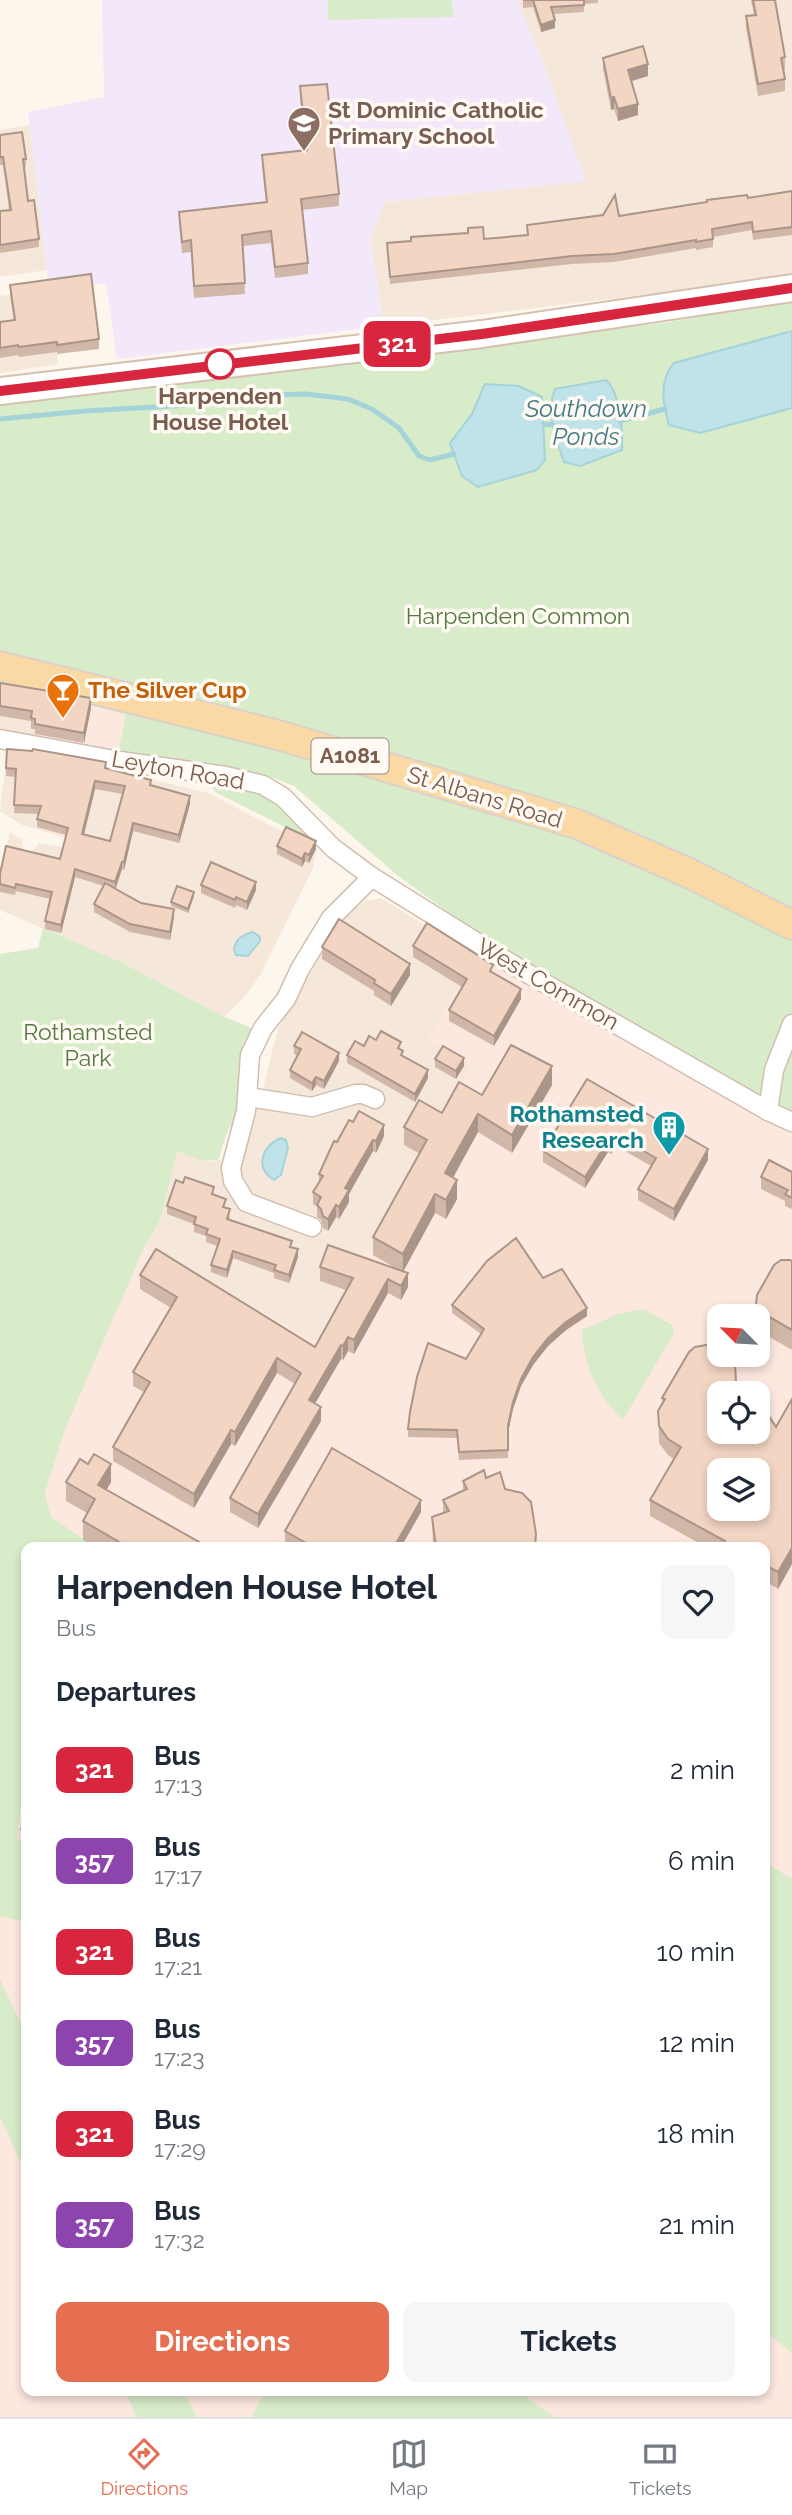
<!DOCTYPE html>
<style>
:root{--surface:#fff;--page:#f6f6f7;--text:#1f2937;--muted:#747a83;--line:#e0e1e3;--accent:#e76f51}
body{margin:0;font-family:Raleway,sans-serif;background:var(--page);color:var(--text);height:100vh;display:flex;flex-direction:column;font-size:26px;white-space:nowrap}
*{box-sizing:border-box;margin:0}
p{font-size:23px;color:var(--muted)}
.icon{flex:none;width:38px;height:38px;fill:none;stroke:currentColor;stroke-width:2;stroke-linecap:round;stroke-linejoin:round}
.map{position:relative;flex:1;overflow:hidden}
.sheet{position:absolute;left:21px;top:1542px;width:749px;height:854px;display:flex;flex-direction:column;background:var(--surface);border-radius:14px;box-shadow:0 4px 10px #0003}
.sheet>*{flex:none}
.badge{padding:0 14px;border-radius:10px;font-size:24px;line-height:46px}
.needle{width:46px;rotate:294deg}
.tools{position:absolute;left:707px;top:1304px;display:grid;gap:14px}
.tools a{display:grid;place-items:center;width:63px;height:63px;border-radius:14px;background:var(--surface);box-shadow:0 4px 10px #0003;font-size:35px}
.map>.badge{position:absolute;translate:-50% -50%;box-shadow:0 0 0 4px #fff}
h2{padding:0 35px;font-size:26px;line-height:63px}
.round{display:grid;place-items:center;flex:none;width:74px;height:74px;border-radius:14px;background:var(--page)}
.summary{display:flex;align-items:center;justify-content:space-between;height:119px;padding:0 35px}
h1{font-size:33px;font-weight:700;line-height:52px}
.primary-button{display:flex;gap:14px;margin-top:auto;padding:14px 35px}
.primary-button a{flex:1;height:80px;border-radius:14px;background:var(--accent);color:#fff;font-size:28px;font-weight:700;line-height:80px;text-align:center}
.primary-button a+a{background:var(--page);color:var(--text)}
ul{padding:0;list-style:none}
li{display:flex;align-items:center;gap:21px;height:91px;padding:0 35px}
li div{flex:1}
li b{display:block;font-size:26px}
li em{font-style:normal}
li .badge{min-width:77px;font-weight:700;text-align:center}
.tabs{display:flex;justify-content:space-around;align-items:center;height:98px;border-top:2px solid var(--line);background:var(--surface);font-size:19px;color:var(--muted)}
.tabs a{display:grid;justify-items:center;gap:4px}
.tabs .on{color:var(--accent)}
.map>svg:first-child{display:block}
.residential{fill:#f5e8da}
.commercial{fill:#fde8e0;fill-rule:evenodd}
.education{fill:#f3e8fa}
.green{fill:#d8ecc9}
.water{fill:#bfe3e8;stroke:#a5d3da;stroke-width:2}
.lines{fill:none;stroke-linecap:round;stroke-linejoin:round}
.stream{stroke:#a5d3da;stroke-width:5}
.street-casing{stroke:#d1beb0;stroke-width:21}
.secondary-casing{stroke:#d6c0b0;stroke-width:30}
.primary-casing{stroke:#dad1cd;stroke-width:32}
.street{stroke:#fff;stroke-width:18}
.secondary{stroke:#fff;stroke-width:26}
.primary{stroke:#fbd9a5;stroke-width:28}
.wall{fill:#d1b7a8;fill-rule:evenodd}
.shaded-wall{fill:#aa9588}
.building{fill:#f3d5c3;stroke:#aa9588;stroke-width:2;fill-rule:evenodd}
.line-casing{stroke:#fff;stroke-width:16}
.line{stroke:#d7263d;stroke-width:10}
.stop-dot{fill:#fff;stroke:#d7263d;stroke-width:3.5}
.labels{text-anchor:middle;stroke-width:7;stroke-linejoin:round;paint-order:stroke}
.shield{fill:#fffaf3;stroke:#a28b7f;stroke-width:2}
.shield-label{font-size:21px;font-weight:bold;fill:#7a5c4d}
.education-label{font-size:23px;font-weight:bold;fill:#785e54;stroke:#fffaf3;text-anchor:start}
.stop-label{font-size:23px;font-weight:bold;fill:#7a5c4d;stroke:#fffaf3}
.park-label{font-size:23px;fill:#537a41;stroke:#fffaf3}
.food-label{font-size:23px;font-weight:bold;fill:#c56008;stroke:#fffaf3;text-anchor:start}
.street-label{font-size:23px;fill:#7a5c4d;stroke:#fffaf3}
.culture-label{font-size:23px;font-weight:bold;fill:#0d838f;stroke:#fffaf3;text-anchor:end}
.water-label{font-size:24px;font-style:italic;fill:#437c86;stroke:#fffaf3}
</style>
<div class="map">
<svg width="792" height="2417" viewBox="0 0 792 2417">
<rect width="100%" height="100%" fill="#fdf6ec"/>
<!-- residential -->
<g class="residential">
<path d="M517,0H792V273L676,291L384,326L370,238L385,202L585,181L544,65Z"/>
<path d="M30,125L47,270L0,277V130Z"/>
<path d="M49,289L58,364L0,373V296Z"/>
<path d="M0,688L44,695L36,738L0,732Z"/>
<path d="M7,751L105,768L208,793L316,849L313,868L261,974L246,995L224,1017L121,962L0,910V873L10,832L22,840L23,851L32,852L39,843L63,847L66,838L22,825L0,811Z"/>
<path d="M381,898L477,957L472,1065L316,1342L145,1248L161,1218L177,1150L211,1162L241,1155L264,1085L278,1028L336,930L349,913L365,901Z"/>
</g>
<!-- commercial -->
<g class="commercial">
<path d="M44,695L126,714L118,752L36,738Z"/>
<path d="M477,957L792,1126V2417H0V1550L224,1017L241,1023L180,1141L161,1218L145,1248L316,1342L471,1066L427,1040ZM719,1316H758V1354H719ZM719,1393H758V1432H719ZM719,1470H758V1508H719ZM26,1547H765V2390H26Z"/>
</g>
<!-- education -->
<path class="education" d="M102,0H517L544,65L586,181L385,202L370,238L384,326L117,359L106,283L49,289L28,112L104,97Z"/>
<!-- green -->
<g class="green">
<path d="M328,0H452L453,17L328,20Z"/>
<path d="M792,300V1112L529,971L397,875L294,786L268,776L118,752L126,714L3,685L0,688V401L664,323Z"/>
<path d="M215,780L258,791L276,800L315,842L215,792L211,786Z"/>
<path d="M43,928L121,962L224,1017L254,1029L234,1128L229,1127L218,1160L204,1161L177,1151L161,1218L144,1248L65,1429L45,1493L51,1517L96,1547H26V1763L17,1838L26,1843V1922L0,1916V954L38,948Z"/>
<path d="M644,1309L672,1325L674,1333L623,1420C598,1396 583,1366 582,1330L618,1314Z"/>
<path d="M765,1862L792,1879V2353L765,2331Z"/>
<path d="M0,1979L26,2035V2174L0,2117Z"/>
<path d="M265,2390L518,2391L554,2417H252Z"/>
<path d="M125,2391H184L197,2417H137Z"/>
</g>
<!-- water -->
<g class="water">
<path d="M792,331V408L700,433L669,425C663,404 658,382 674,363Z"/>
<path d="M606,380C620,392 623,431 622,450L580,466L564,462C556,439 545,412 555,389Z"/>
<path d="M485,384L519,386L542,397L545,460L537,470L478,487L462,476L450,443L472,414Z"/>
<path d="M253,932L260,937V941L248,956L236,955L234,949C236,938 243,935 253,932Z"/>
<path d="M281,1138L286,1140L288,1148L281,1175L274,1180C254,1168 262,1146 281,1138Z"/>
</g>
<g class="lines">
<!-- stream -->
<g class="stream">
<path d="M0,419L85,411L190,405L268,395L306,394L348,399L372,409L399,428L419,456L430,460L454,454"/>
<path d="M620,421L665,409"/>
<path d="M544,424L553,425"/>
</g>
<defs>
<g id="street">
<path d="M0,739L120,761L226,776L263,785L283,797L333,848L372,877L518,968L768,1111L792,1122"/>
<path d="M248,1097L312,1107L356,1094H363L375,1099"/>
<path d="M768,1111L774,1070L792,1024"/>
<path d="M312,1227L246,1202L233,1181L231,1168L246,1111L250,1055L263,1028L286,999L300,969L331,918L372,877"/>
</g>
<path id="secondary" d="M0,391L482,334L792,288"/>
<path id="primary" d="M0,666L282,736L577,824L691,874L792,925"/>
</defs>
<!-- street casing -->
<use href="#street" class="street-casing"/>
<!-- secondary casing -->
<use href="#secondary" class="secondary-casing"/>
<!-- primary casing -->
<use href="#primary" class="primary-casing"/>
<!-- street -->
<use href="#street" class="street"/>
<!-- secondary -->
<use href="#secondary" class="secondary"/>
<!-- primary -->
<use href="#primary" class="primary"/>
</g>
<!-- wall -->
<g class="wall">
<path d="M523,0H598V3L584,4V12L553,14L555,28L541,32L533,7L523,8Z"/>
<path d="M751,0H775L785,57V69H783L785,79V91L758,96L746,28V16L754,15Z"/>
<path d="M603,58L648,76L632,81L638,115L618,121L614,109L611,110L603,69Z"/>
<path d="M300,86L339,194V206L302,210L308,263V274L275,278L271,243L243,246L245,294L194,298L191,252L182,253L179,223V212L266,202L262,166V155L306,150L300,98Z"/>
<path d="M0,135L26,159V167H24L28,201L39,239V247L0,253V211L9,210L3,165H0Z"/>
<path d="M792,191V235L753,240L752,230L713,237V247L696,250V248L614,262L572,264L390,284L387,243L484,239L527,235V225L619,216Z"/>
<path d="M10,285L99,339V349L57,354V352L19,357L18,355L0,358V322L14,321L10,295Z"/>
<path d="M0,683L91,708L84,743L35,734V729H31V721L0,716Z"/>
<path d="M6,768H106L151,785L190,804L179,843L133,831L124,870L122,869L116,889L141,903L174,917L170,940L130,932L94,912V904L104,886L75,877L61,933L45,929V921L50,899L16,891L15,895L0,892V874L60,859L66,835L37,827V819L39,814L14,813L16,777L6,776ZM95,789L123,794L110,841L84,835Z"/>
<path d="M277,846L316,849L309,863L305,861L302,867L277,854Z"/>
<path d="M201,885L256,890L247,910L236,905L235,908L201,893Z"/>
<path d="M194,896L188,913L171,906V902Z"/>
<path d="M413,946L521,999L494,1046L449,1021V1010L462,987L413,957Z"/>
<path d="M322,947L410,975L391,1006L374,995V991L322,959Z"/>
<path d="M376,1040L401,1049L403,1056L428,1078L415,1102L347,1063V1055Z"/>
<path d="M294,1046L339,1061L324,1089L316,1085L312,1091L290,1078V1070L298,1056L294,1054Z"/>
<path d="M435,1059L464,1066L456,1079L435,1067Z"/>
<path d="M587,1079L708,1160L674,1221L638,1200V1189L651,1166L616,1146L611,1154L608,1152L585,1188L543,1162V1151Z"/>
<path d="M552,1085L512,1153L478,1132L453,1178L457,1199L446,1219L435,1213L403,1271L408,1287L401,1300L388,1293L354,1354L348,1351L343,1360L341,1359L315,1403L321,1421L258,1528L230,1512V1498L295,1384L277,1373L235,1446L231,1444L194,1508L113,1461V1447L144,1392L133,1386V1372L171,1308L140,1289V1275L315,1347L346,1290L320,1281V1267L397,1269L373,1255V1237L420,1154L404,1145V1127L442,1113L482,1095Z"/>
<path d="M384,1136L376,1153L373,1151L349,1194V1202L339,1219L336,1217L328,1231L323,1228L321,1220L317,1217V1206L313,1204V1192L319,1182V1174L337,1142Z"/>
<path d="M792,1172V1209L785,1206V1201L761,1189V1177Z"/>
<path d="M214,1195L226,1208L230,1217L229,1220L292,1247L298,1257L289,1283L274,1278V1273L233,1258L227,1278L211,1272V1265L217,1246L206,1242V1236L194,1232V1224L167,1214V1206Z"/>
<path d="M792,1261V1350L759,1331L758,1328V1316H756V1304Z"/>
<path d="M543,1278L587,1316L566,1330L548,1346L533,1365L521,1386L513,1409L508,1433V1458L459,1460L457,1438L408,1437V1429L466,1359L481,1334L452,1313V1305Z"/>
<path d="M736,1383L776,1427L792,1399V1564L778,1589L765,1581V1547H706L650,1516V1500L674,1459L668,1455L659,1443L658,1411L662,1405V1398Z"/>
<path d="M88,1464L111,1482L106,1490L208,1547H96L83,1540V1521L87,1513L66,1501V1482Z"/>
<path d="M486,1478L505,1489L536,1547H433L432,1517L443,1513V1500L463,1491V1481Z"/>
<path d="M421,1512L401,1547H292L285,1542V1531Z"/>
<path d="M26,1819V1836L21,1833V1829Z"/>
</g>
<!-- shaded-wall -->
<g class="shaded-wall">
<path d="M555,20V28L541,32V25Z"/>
<path d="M648,64V76L628,82V70Z"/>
<path d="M614,97V109L611,110V98Z"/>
<path d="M638,104V115L618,121V109Z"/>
<path d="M91,698V708L84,743V733Z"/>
<path d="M95,781V789L82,842V834Z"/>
<path d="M190,796V804L179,843V835Z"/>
<path d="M133,823V831L124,870V862Z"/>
<path d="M316,841V849L309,863V855Z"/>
<path d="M305,853V861L302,867V859Z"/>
<path d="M122,862V869L115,889V882Z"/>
<path d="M75,869V877L61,933V925Z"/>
<path d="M256,882V890L247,910V902Z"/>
<path d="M194,892V896L188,913V909Z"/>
<path d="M174,909V917L170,940V932Z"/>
<path d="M410,964V975L391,1006V994Z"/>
<path d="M521,989V999L494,1046V1036Z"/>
<path d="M339,1053V1061L324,1089V1081Z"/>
<path d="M464,1058V1066L456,1079V1071Z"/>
<path d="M552,1066V1085L512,1153V1135Z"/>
<path d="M428,1070V1078L415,1102V1094Z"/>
<path d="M316,1077V1085L312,1091V1083Z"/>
<path d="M478,1114V1132L445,1192V1173Z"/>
<path d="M384,1125V1136L376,1153V1141Z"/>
<path d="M616,1135V1146L611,1154V1143Z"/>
<path d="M373,1140V1151L349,1194V1202L339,1219V1207L345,1188Z"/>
<path d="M608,1141V1152L585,1188V1177Z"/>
<path d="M708,1149V1160L674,1221V1209Z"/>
<path d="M457,1180V1199L446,1219V1200Z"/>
<path d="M435,1194V1213L403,1272V1254Z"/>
<path d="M336,1205V1217L328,1231V1219Z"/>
<path d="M298,1249V1257L289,1283V1275Z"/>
<path d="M233,1251V1258L227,1278V1270Z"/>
<path d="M408,1273V1287L401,1300V1286Z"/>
<path d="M388,1279V1293L354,1354V1340Z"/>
<path d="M587,1308V1316L566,1330L548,1346L533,1365L521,1386L513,1409L508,1433V1458V1425L513,1402L521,1379L533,1357L548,1338L566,1322Z"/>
<path d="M348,1337V1351L343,1360V1346Z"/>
<path d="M341,1345V1359L309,1414V1400Z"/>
<path d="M277,1358V1373L235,1446V1432Z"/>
<path d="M321,1407V1421L258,1528V1514Z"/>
<path d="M231,1430V1444L194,1508V1494Z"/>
<path d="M111,1464V1482L98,1504V1485Z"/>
<path d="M421,1500V1512L401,1547H394Z"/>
<path d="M792,1548V1564L778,1589V1572Z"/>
</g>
<!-- building -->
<g class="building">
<path d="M523,0H584V5L551,7L555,20L541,25L533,0Z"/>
<path d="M753,0H775L785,57L781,58L785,79L758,84L746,16L756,15Z"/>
<path d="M643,46L648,64L628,70L638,104L618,109L614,97L611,98L603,58Z"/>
<path d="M327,84L339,194L301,199L308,263L275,267L271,231L242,235L245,283L194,286L191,240L182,242L179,212L267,202L262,155L307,150L300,86Z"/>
<path d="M22,132L26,159H23L28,201L34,200L39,239L0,245V211L11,210L3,157H0V135Z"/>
<path d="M792,191V227L753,232L752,222L712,229L713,239L696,242V240L614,254L572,256L390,277L387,243L411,241V237L468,233V228L483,227L484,239L528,235L527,225L603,215L615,195L619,216L707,202V200L747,195L748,198Z"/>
<path d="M91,274L99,339L57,345V342L19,347L18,345L0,348V322L15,320L10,285Z"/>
<path d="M0,683L91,698L84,733L35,724V719L31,718L32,711L0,706Z"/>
<path d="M7,749L32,751L33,749L106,762L105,768L151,780L150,785L190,796L179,835L133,823L124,862H122L115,882L75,869L61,925L45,921L52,892L16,884L15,888L0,884V874L6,846L60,859L68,828L37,819L41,806L14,805L16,769L6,768ZM95,781L125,786L110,841L82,834Z"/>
<path d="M286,827L316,841L309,855L305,853L302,859L277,846Z"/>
<path d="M211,862L256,882L247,902L236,897L235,900L201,885Z"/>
<path d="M105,883L141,903L174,909L170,932L130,924L94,904Z"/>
<path d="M177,886L194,892L188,909L171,902Z"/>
<path d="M339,919L410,964L391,994L374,983L375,980L322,947Z"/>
<path d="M427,923L493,965L490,971L521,989L494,1036L449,1010L467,979L413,946Z"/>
<path d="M381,1031L401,1042L398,1048L403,1051L401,1055L428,1070L415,1094L347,1055L355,1041L364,1046L369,1036L376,1040Z"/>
<path d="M302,1032L339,1053L324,1081L316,1077L312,1083L290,1070L301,1049L294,1046Z"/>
<path d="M511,1045L552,1066L512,1135L478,1114L445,1173L457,1180L446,1200L435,1194L403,1254L373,1237L427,1140L404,1127L419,1100L442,1113L459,1082L482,1095Z"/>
<path d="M443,1046L464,1058L456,1071L435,1059Z"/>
<path d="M587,1079L708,1149L674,1209L638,1189L656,1158L616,1135L611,1143L608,1141L585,1177L543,1151Z"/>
<path d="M359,1111L384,1125L376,1141L373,1140L345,1188L349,1190L339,1207L336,1205L328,1219L323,1216L321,1209L317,1205L321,1197L313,1192L323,1176L319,1174L334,1141L337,1142L349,1120L353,1122Z"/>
<path d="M769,1160L792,1172V1198L785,1194L788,1190L761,1177Z"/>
<path d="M185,1177L214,1187L212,1194L226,1199L223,1207L230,1209L227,1219L292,1241L290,1247L298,1249L289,1275L274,1270L276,1265L233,1251L227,1270L211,1265L220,1239L206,1234L208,1229L194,1224L196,1217L167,1206L176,1180L183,1183Z"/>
<path d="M516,1238L543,1278L562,1269L587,1308L566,1322L548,1338L533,1357L521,1379L513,1402L508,1425V1450L459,1452L457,1430L408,1429L410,1412L417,1377L428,1343L466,1359L484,1329L452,1305L487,1261Z"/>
<path d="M328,1245L408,1273L401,1286L388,1279L354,1340L348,1337L343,1346L341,1345L309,1400L321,1407L258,1514L230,1498L301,1373L277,1358L235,1432L231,1430L194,1494L113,1447L150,1382L133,1372L177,1297L140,1275L156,1249L315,1347L353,1278L320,1267Z"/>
<path d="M781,1260H790L792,1261V1330L759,1311L756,1304L757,1295L774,1265Z"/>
<path d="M712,1344L719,1347V1354H731L735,1362L736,1383L754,1393H719V1432H758V1399L776,1427L792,1399V1548L778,1572L765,1565V1547H722L725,1541L650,1500L681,1447L668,1439L659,1426L658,1411L665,1399L662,1398L689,1352L695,1347ZM719,1470H758V1508H719Z"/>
<path d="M332,1448L421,1500L394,1547H313L285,1531Z"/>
<path d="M94,1454L111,1464L98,1485L208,1547H128L83,1521L95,1499L66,1482L80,1459L88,1464Z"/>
<path d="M484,1470L486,1478L500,1472L505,1489L522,1493L531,1502L536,1534L535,1547H436L432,1517L449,1511L443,1500L467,1489L463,1481Z"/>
<path d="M26,1819V1832L21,1829Z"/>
</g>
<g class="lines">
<defs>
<path id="line" d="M0,391L482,334L792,288"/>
</defs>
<!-- line casing -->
<use href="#line" class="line-casing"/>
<!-- line -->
<use href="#line" class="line"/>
</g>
<!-- icons -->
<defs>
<symbol id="school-pin" viewBox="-11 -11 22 30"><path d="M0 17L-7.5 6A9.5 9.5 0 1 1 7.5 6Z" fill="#8d6e63" stroke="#fffaf3"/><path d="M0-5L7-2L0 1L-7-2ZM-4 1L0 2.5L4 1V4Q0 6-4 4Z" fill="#fff"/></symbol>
<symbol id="bar-pin" viewBox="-11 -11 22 30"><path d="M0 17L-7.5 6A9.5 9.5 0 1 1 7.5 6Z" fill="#e8710a" stroke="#fffaf3"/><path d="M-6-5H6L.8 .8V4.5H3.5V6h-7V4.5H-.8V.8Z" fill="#fff"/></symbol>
<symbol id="building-pin" viewBox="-11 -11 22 30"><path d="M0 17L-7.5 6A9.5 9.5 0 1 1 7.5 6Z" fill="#0f9aa8" stroke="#fffaf3"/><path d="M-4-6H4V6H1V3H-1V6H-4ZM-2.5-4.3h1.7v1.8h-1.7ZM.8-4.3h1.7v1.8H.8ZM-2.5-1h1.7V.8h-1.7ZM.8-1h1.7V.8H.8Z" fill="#fff"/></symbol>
</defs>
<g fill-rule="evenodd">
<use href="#school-pin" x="285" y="104" width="38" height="52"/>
<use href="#bar-pin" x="44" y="671" width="38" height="52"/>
<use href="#building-pin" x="650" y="1108" width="38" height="52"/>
</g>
<!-- markers -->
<circle class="stop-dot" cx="220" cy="364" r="14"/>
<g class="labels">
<!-- shield labels -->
<rect class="shield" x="311.5" y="738.5" width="77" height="35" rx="5"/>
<g class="shield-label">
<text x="350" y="763">A1081</text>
</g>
<!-- education labels -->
<g class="education-label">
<text x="328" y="118">St Dominic Catholic<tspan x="328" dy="26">Primary School</tspan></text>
</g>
<!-- stop labels -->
<g class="stop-label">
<text x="220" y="404">Harpenden<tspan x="220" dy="26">House Hotel</tspan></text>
</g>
<!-- park labels -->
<g class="park-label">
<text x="518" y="624">Harpenden Common</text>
<text x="88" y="1040">Rothamsted<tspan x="88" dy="26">Park</tspan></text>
</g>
<!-- food labels -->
<g class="food-label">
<text x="88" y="698">The Silver Cup</text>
</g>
<!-- street labels -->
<g class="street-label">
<text transform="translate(178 770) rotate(10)" y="8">Leyton Road</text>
<text transform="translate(485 797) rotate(17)" y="8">St Albans Road</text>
<text transform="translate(548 984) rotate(30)" y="8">West Common</text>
</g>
<!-- culture labels -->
<g class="culture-label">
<text x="644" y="1122">Rothamsted<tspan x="644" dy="26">Research</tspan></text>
</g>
<!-- water labels -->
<g class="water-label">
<text x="586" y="417">Southdown<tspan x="586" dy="28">Ponds</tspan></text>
</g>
</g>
</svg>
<div class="tools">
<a><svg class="needle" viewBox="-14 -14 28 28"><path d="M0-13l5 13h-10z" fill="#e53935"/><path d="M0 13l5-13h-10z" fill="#747a83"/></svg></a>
<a><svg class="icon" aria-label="locate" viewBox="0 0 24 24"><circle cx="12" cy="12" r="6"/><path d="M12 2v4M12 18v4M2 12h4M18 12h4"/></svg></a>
<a><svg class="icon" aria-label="layers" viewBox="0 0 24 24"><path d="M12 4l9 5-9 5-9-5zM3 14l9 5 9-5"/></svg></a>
</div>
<b class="badge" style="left:397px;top:344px;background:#d7263d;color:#fff">321</b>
<section class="sheet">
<div class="summary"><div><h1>Harpenden House Hotel</h1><p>Bus</p></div><a class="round"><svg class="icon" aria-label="heart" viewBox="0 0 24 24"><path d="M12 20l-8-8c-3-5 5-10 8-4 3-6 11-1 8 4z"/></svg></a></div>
<h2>Departures</h2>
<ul>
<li><span class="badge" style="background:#d7263d;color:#fff">321</span><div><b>Bus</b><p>17:13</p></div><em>2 min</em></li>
<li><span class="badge" style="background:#8e44ad;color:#fff">357</span><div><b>Bus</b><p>17:17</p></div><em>6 min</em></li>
<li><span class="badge" style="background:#d7263d;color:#fff">321</span><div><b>Bus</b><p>17:21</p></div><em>10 min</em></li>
<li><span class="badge" style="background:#8e44ad;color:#fff">357</span><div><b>Bus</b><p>17:23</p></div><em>12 min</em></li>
<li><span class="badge" style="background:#d7263d;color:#fff">321</span><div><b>Bus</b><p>17:29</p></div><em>18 min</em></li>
<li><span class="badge" style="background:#8e44ad;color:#fff">357</span><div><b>Bus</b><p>17:32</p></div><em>21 min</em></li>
</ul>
<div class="primary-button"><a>Directions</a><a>Tickets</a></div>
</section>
</div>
<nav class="tabs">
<a class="on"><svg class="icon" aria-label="directions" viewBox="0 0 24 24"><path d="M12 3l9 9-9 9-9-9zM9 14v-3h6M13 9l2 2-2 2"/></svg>Directions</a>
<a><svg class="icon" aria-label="map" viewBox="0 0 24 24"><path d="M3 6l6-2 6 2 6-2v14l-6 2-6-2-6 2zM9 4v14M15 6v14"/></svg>Map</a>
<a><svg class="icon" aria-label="tickets" viewBox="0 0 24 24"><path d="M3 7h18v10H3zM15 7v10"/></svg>Tickets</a>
</nav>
